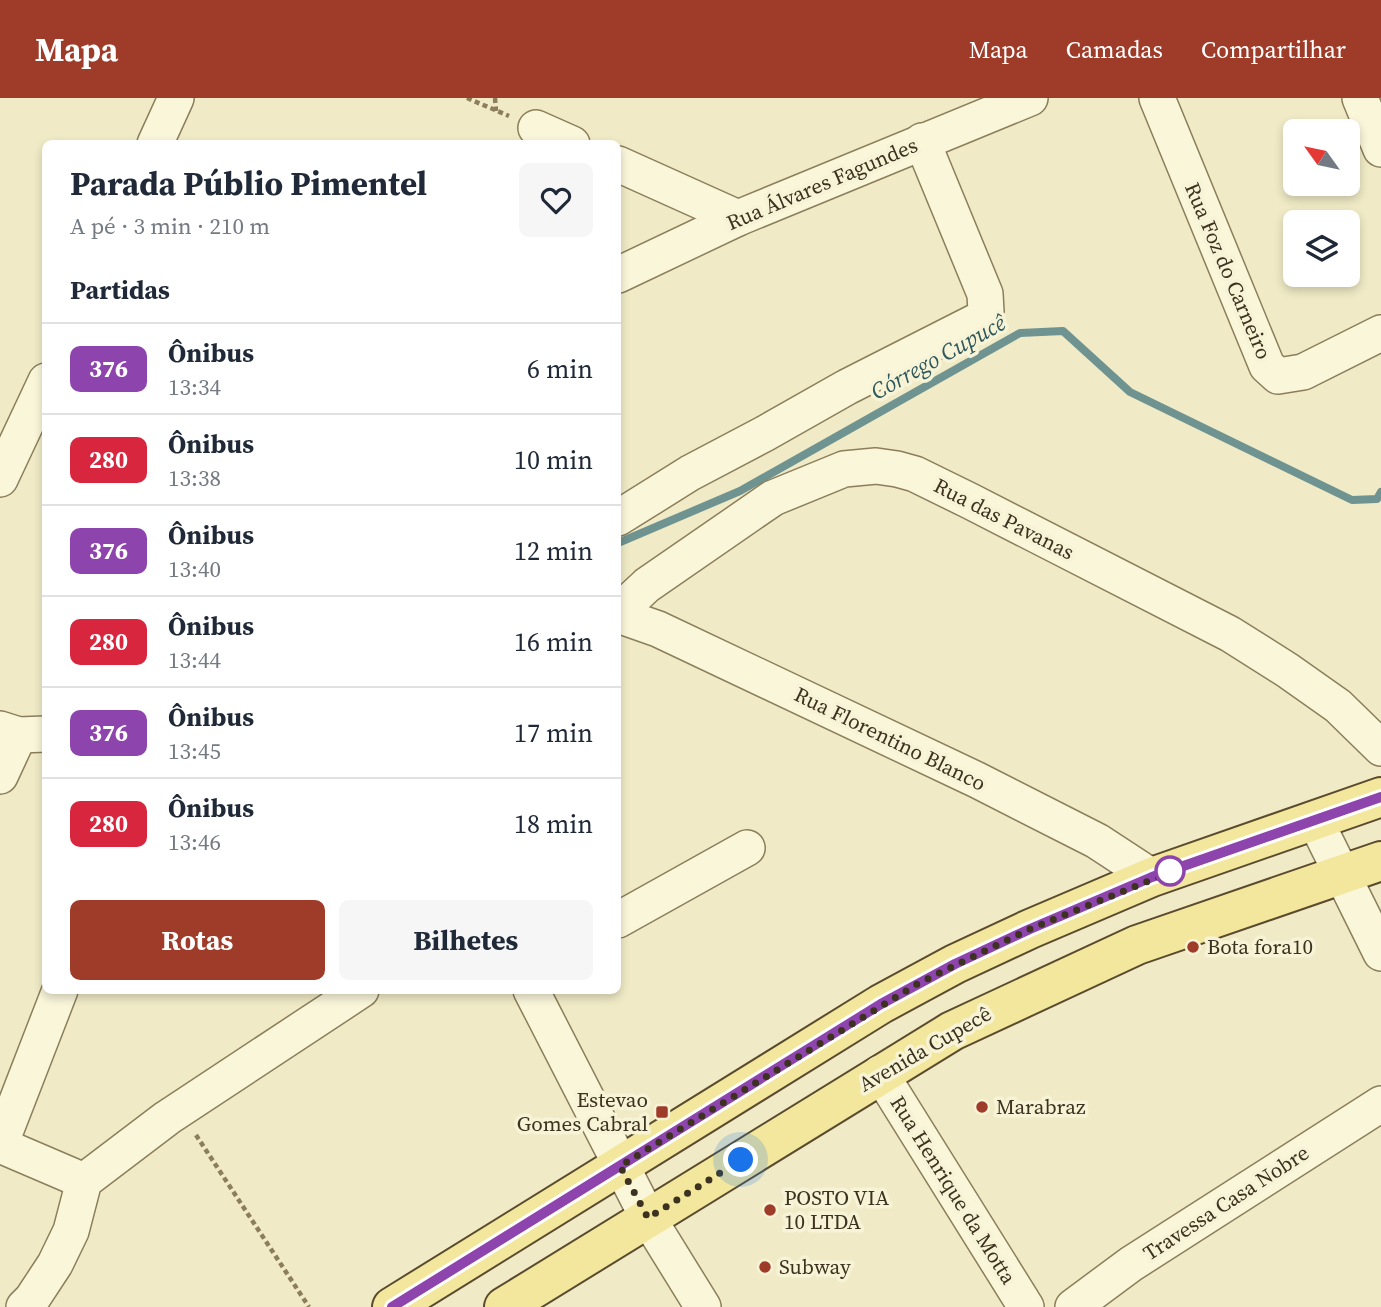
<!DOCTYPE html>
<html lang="pt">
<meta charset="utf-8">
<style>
:root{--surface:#fff;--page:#f6f6f7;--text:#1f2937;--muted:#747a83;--line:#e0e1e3;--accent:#9e3c29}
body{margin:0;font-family:"Source Serif 4",serif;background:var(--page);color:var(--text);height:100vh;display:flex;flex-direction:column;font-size:26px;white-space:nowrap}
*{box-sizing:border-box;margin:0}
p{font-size:23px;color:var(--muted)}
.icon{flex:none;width:38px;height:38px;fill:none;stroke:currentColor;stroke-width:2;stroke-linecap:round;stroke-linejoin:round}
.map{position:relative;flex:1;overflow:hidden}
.drawer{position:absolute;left:42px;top:42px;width:579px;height:854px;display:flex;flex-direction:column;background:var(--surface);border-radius:10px;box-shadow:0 4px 10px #0003}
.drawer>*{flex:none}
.badge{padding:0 14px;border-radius:10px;font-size:24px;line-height:46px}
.needle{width:46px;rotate:303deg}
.fabs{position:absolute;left:1283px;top:21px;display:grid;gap:14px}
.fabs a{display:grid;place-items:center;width:77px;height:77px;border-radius:10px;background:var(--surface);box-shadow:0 4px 10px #0003;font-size:35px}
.you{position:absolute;width:35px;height:35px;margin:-18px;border:5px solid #fff;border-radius:50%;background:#1a73e8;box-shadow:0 0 0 10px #1a73e833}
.map>.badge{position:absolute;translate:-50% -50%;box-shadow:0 0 0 4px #fff}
h2{padding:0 28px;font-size:26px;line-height:63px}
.round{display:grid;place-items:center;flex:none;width:74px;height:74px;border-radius:10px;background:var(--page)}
.head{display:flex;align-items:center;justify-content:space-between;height:119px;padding:0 28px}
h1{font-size:33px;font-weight:700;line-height:52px}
.primary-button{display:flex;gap:14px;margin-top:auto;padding:14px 28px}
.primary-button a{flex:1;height:80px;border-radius:10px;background:var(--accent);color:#fff;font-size:28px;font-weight:700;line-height:80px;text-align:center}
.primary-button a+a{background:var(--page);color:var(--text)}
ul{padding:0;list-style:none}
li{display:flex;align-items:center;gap:21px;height:91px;padding:0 28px;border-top:2px solid var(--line)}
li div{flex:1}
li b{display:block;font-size:26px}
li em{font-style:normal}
li .badge{min-width:77px;font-weight:700;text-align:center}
header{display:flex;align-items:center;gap:42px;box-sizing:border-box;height:98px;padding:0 35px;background:var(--accent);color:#fff}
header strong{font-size:33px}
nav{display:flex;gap:38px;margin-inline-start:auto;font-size:24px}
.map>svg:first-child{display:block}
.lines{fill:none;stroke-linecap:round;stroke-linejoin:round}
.stream{stroke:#6e9390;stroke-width:8}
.minor-casing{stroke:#8c7e5b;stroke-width:38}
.major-casing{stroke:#5a4b2f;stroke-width:42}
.path{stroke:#8c7e5b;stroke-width:4.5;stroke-dasharray:5 3.5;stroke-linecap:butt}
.minor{stroke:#faf6da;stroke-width:35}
.major{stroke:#f3e79e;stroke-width:38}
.line-casing{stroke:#fff;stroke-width:16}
.line{stroke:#8e44ad;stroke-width:10}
.walk{stroke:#3c321f;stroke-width:7;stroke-dasharray:0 12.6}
.stop-dot{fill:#fff;stroke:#8e44ad;stroke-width:3.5}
.poi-dot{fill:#9e3c29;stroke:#f7f3d6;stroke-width:2.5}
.labels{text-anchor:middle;stroke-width:7;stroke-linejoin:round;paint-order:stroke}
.street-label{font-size:21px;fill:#3c321f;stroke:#f7f3d6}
.poi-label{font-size:21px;fill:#3c321f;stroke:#f7f3d6;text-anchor:start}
.water-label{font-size:23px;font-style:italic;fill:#2e585c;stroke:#f7f3d6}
</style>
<header>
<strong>Mapa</strong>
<nav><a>Mapa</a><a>Camadas</a><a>Compartilhar</a></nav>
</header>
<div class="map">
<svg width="1381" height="1209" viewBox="0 0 1381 1209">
<rect width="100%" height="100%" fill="#f0ebc6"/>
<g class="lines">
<!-- stream -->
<path class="stream" d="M618,445L740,393L1020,235L1063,233L1130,294L1352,402L1377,401L1381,394"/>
<defs>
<g id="minor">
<path d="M1157,0L1267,268L1278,278L1303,274L1381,235"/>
<path d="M1360,0L1381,51"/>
<path d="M536,30L572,46"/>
<path d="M155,46L176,0"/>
<path d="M618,66L738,120"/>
<path d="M618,177L738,120L1030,0"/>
<path d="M0,381L46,283"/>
<path d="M618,420L690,375L764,336L847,289L981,221L986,214L985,196L922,43"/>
<path d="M621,518L631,502L647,487L773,400L844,371L876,368L897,371L915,376L970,403L1230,536L1287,572L1338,608L1381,650"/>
<path d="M621,518L658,531L977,682L1097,743L1152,779"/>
<path d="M0,631L19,637L46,636"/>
<path d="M0,678L19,637"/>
<path d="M1316,724L1381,855"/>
<path d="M618,822L747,750"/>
<path d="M531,892L648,1120L703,1209"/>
<path d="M880,975L1026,1209"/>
<path d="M0,1047L60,892"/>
<path d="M0,1047L84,1083"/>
<path d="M24,1209L32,1201L55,1166L71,1133L84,1083L167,1020L361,892"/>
<path d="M1073,1209L1131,1166L1381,1006"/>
</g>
<g id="major">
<path d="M392,1209L881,906L955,866L1030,831L1152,779L1381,699"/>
<path d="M504,1209L952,933L1137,847L1381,763"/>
</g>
</defs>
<!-- minor casing -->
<use href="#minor" class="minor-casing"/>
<!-- major casing -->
<use href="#major" class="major-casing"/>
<!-- path -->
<g class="path">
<path d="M467,0L509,18"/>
<path d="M495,0L496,13"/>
<path d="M196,1037L309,1209"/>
</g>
<!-- minor -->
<use href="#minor" class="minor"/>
<!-- major -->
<use href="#major" class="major"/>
</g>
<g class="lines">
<defs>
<path id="line" d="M392,1209L881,906L955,866L1030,831L1152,779L1381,699"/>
</defs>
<!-- line casing -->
<use href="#line" class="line-casing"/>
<!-- line -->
<use href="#line" class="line"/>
<!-- walk -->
<path class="walk" d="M741,1062L648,1120L620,1068L919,885L1030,831L1178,771L1170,773"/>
</g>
<!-- markers -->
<circle class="stop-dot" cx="1170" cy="773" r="14"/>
<g class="poi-dot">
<circle cx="1193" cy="849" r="7"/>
<circle cx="982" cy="1009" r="7"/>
<rect x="655" y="1007" width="14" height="14" rx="3.5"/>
<circle cx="770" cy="1112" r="7"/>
<circle cx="765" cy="1169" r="7"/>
</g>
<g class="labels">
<!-- street labels -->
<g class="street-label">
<text transform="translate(822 86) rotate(-23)" y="7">Rua Álvares Fagundes</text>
<text transform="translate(1228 173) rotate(67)" y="7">Rua Foz do Carneiro</text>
<text transform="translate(1004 421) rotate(27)" y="7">Rua das Pavanas</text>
<text transform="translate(890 641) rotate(26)" y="7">Rua Florentino Blanco</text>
<text transform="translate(925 951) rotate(-30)" y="7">Avenida Cupecê</text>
<text transform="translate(953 1092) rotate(58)" y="7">Rua Henrique da Motta</text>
<text transform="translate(1226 1105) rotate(-33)" y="7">Travessa Casa Nobre</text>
</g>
<!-- poi labels -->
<g class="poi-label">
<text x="1207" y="856">Bota fora10</text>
<text x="648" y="1009" text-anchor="end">Estevao<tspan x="648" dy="24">Gomes Cabral</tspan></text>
<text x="996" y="1016">Marabraz</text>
<text x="784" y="1107">POSTO VIA<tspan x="784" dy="24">10 LTDA</tspan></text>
<text x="779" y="1176">Subway</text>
</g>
<!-- water labels -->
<g class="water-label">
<text transform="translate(938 259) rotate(-29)" y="8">Córrego Cupucê</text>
</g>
</g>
</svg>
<div class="fabs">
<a><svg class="needle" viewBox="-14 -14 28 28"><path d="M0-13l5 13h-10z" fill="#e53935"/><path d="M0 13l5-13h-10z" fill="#747a83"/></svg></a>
<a><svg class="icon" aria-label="layers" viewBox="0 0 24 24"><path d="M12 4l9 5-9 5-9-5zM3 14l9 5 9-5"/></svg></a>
</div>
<div class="you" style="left:741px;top:1062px"></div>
<section class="drawer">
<div class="head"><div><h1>Parada Públio Pimentel</h1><p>A pé · 3 min · 210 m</p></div><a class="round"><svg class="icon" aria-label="heart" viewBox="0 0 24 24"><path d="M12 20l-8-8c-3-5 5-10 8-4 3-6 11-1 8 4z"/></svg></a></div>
<h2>Partidas</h2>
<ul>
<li><span class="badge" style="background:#8e44ad;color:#fff">376</span><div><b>Ônibus</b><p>13:34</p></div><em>6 min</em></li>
<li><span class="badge" style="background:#d7263d;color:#fff">280</span><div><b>Ônibus</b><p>13:38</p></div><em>10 min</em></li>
<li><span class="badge" style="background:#8e44ad;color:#fff">376</span><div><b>Ônibus</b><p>13:40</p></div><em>12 min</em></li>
<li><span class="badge" style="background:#d7263d;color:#fff">280</span><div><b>Ônibus</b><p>13:44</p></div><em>16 min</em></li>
<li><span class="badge" style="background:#8e44ad;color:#fff">376</span><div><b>Ônibus</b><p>13:45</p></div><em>17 min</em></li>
<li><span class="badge" style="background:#d7263d;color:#fff">280</span><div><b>Ônibus</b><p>13:46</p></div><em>18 min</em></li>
</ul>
<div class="primary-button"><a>Rotas</a><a>Bilhetes</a></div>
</section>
</div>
